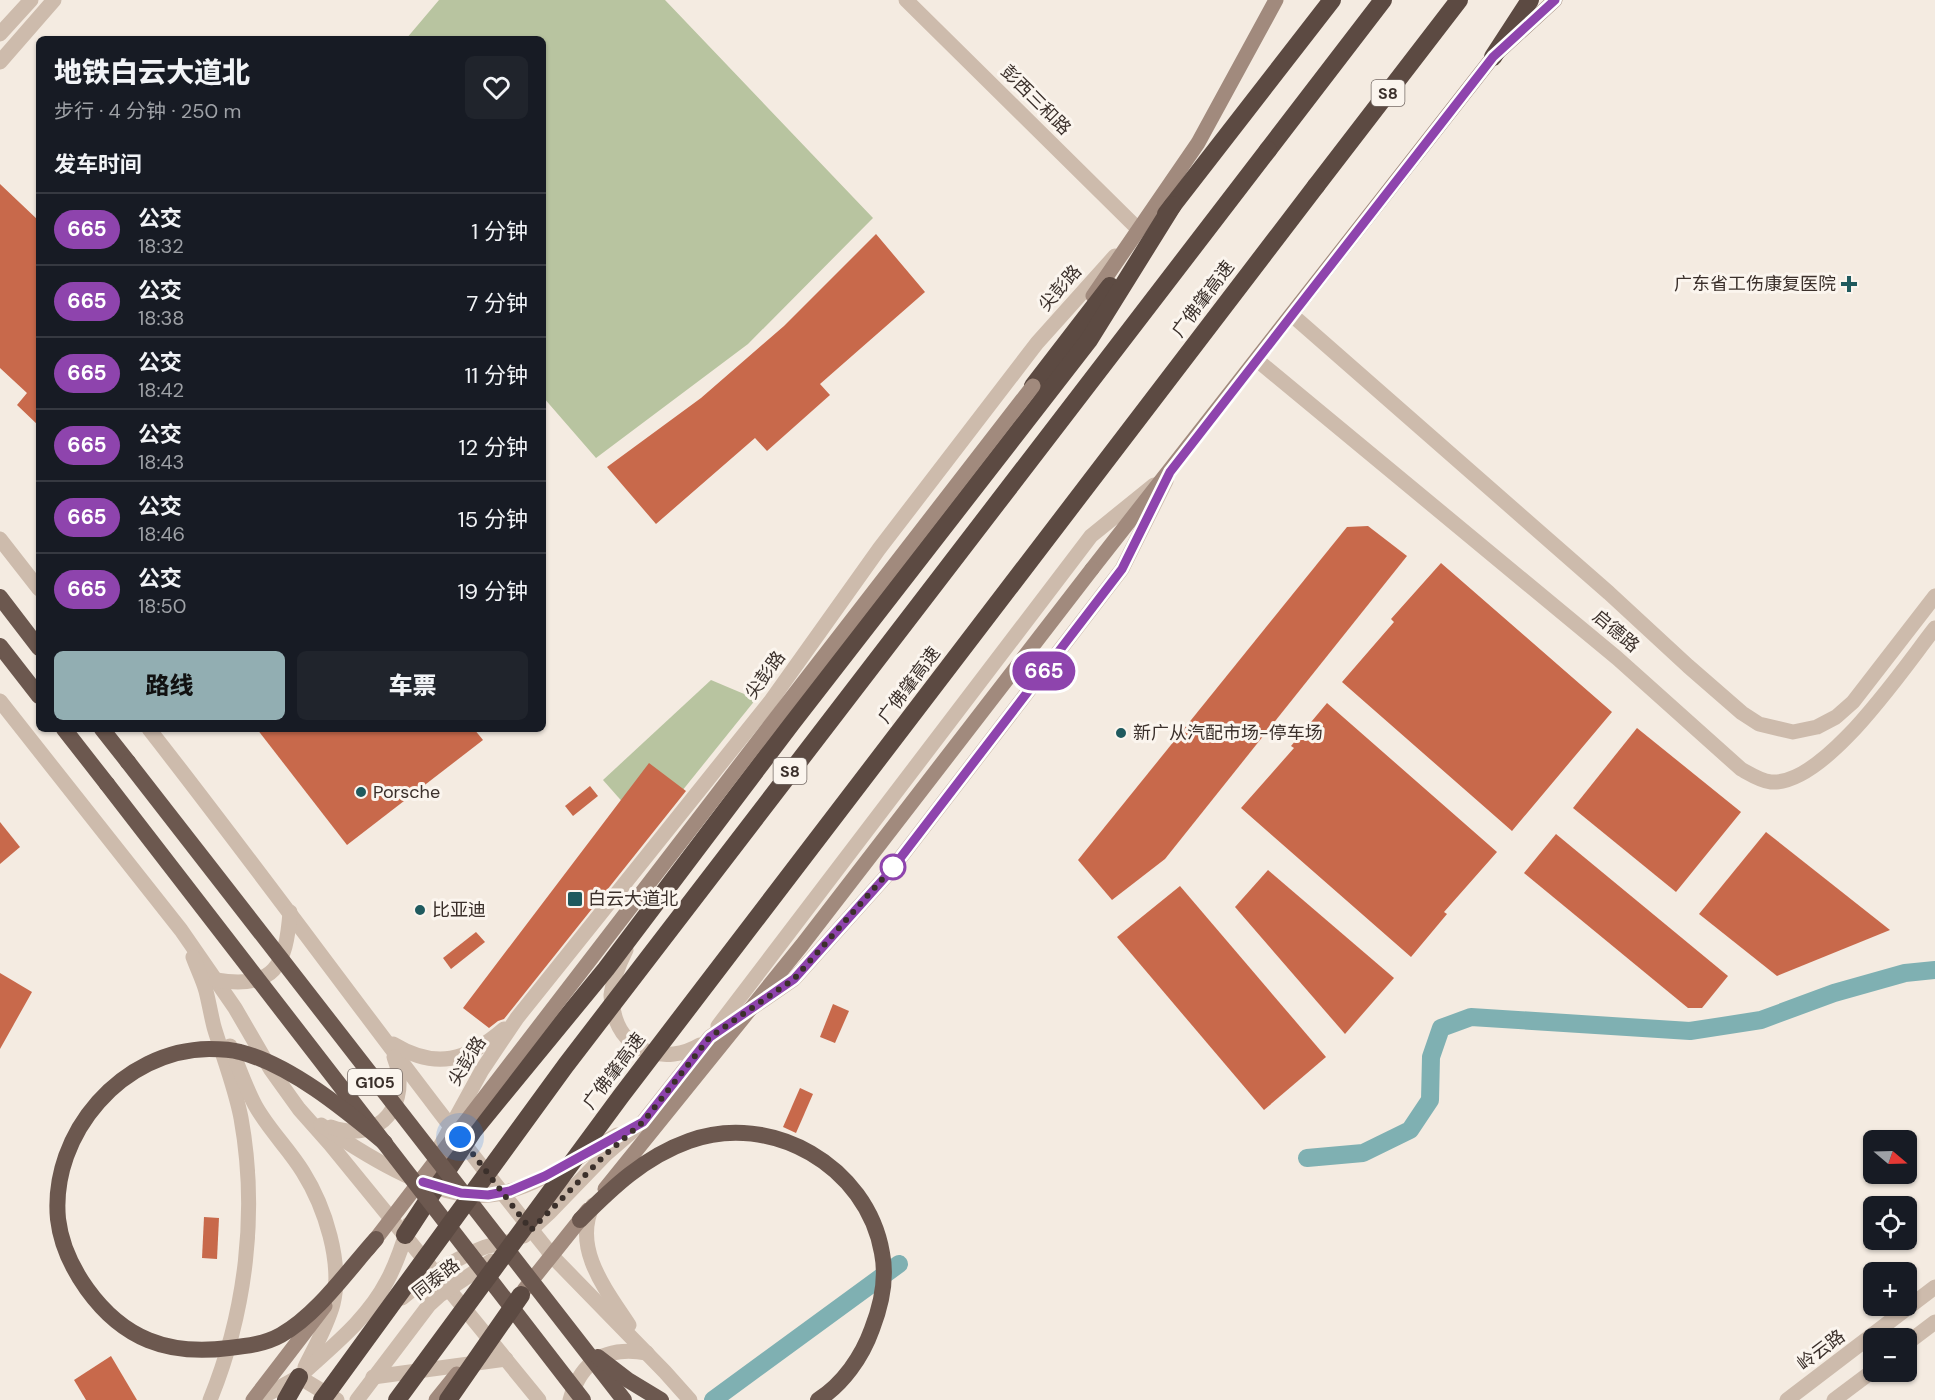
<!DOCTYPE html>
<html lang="zh">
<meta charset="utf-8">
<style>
:root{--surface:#171b24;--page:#20242c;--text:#f1f3f6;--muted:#9ea1a6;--line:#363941;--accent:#92aeb2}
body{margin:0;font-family:"DM Sans","Noto Sans SC",sans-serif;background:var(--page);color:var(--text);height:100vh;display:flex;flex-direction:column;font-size:22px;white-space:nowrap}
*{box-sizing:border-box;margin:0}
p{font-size:20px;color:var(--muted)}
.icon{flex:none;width:33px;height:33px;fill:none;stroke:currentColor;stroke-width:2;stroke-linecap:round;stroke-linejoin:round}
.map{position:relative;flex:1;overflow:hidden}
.panel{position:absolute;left:36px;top:36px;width:510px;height:696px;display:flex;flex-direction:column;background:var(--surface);border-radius:9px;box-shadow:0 2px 4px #0004}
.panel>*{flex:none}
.badge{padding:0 12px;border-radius:20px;font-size:21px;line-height:39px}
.needle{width:39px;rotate:109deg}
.buttons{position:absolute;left:1863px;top:1130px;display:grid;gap:12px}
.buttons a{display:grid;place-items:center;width:54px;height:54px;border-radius:9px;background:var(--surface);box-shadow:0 2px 4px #0004;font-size:30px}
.you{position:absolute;width:30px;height:30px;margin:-15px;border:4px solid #fff;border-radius:50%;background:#1a73e8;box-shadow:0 0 0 9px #1a73e833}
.map>.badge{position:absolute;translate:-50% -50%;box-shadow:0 0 0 3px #fff}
h2{padding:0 18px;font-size:22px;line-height:54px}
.round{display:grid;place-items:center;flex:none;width:63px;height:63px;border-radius:9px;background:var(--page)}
.headline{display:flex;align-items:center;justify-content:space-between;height:102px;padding:0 18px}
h1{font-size:28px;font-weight:800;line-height:45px}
.primary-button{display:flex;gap:12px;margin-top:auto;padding:12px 18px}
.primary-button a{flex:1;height:69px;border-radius:9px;background:var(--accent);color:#111;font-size:24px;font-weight:800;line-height:69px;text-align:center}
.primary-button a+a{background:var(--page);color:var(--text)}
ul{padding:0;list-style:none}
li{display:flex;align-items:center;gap:18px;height:72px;padding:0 18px;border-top:2px solid var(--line)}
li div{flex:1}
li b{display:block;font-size:22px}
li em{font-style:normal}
li .badge{min-width:66px;font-weight:700;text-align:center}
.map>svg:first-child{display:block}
.green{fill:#b8c4a0}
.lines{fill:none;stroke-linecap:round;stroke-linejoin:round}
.canal{stroke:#7fb0b2;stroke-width:18}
.building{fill:#c8694b}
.minor{stroke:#cdbbac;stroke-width:15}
.tertiary{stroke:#cdbbac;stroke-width:15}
.secondary{stroke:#a18a7d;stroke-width:15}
.trunk{stroke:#6c584f;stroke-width:16}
.motorway{stroke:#5c4a42;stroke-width:18}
.secondary-bridge{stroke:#a18a7d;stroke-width:15}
.trunk-bridge{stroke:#6c584f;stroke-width:16}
.motorway-bridge{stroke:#5c4a42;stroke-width:18}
.line-casing{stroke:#fff;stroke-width:14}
.line{stroke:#8e44ad;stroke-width:9}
.walk{stroke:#3b302b;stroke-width:6;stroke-dasharray:0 10.8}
.poi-dot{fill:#1f5a5e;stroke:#fbf5ee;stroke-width:2}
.stop-dot{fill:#fff;stroke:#8e44ad;stroke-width:3}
.labels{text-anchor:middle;stroke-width:6;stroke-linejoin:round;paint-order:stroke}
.shield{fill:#fbf5ee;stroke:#756b66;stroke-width:1.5}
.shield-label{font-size:16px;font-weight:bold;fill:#3b302b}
.street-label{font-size:18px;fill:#3b302b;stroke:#fbf5ee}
.poi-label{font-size:18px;fill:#3b302b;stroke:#fbf5ee;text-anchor:start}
</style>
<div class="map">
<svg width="1935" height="1400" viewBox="0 0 1935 1400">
<rect width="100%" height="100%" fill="#f4ebe1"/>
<!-- green -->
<g class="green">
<path d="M439,0H665L873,218L748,344L596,458L543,397V39H406Z"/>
<path d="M711,680L756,699L649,832L603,780Z"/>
</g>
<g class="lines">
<!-- canal -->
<g class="canal">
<path d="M1307,1158L1363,1153L1410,1130L1430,1100L1431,1057L1441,1028L1471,1017L1690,1031L1761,1020L1834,993L1905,973L1935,970"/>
<path d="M713,1400L899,1264"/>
</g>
</g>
<!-- building -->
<g class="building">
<path d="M0,184L39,221V426L17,405L27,393L0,368Z"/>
<path d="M876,234L925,292L820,384L830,395L767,451L755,438L656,524L607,467L701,398L784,326Z"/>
<path d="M1368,526L1407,556L1165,859L1112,900L1078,860L1347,527Z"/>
<path d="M1441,563L1612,712L1512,831L1342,682L1394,622L1391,619Z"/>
<path d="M1327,703L1497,852L1444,912L1447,914L1411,957L1241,808L1294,748L1291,746Z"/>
<path d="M1637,728L1741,812L1676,892L1573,808Z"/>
<path d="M257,729H474L483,740L347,845Z"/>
<path d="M649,763L686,791L504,1019L498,1021L489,1028L463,1008Z"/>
<path d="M590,786L598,796L573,816L565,806Z"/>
<path d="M0,822L20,847L0,864Z"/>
<path d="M1766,832L1890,930L1777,976L1699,914Z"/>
<path d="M1556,834L1728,976L1702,1008H1688L1524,873Z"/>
<path d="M1268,870L1394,978L1345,1034L1235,907Z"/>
<path d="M1180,886L1326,1057L1264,1110L1117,937Z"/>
<path d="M476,932L485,942L451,969L443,958Z"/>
<path d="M0,973L32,992L0,1049Z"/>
<path d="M833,1004L849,1011L835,1043L820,1037Z"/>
<path d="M800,1088L813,1094L796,1133L783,1127Z"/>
<path d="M204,1217L219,1218L217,1259L202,1258Z"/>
<path d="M111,1356L137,1400H86L74,1380Z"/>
</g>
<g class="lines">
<!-- minor -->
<path class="minor" d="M906,0L1138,229"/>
<!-- tertiary -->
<g class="tertiary">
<path d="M0,34L31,0"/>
<path d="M0,62L54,0"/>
<path d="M1292,315L1609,593L1688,666L1742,713L1759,724L1793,732L1817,727L1836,717L1853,702L1935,596"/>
<path d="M1257,360L1617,658L1741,769C1750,774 1761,781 1771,782C1825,786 1904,667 1935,628"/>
<path d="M0,539L39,589"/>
<path d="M0,701L181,930L235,1008L271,1070L299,1109L330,1144L539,1400"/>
<path d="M149,729C286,904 415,1086 555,1259"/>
<path d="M626,950C619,964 613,979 611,995C611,1000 613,1007 614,1013C623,1053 667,1065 700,1045"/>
<path d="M193,957C197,968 203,980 206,991C209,1003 211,1015 214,1027C223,1057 235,1087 241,1118C258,1212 246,1312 210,1400"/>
<path d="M216,980C275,990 286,965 290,912"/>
<path d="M718,1026L1091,536L1154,485"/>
<path d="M393,1044C436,1070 467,1061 504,1029"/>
<path d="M230,1046C238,1065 245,1086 255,1105C268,1129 289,1149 303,1172C325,1207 343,1263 333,1304C327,1326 315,1347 305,1367"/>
<path d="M321,1125C365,1155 442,1205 498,1194C541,1185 579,1156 617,1135"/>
<path d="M331,1127C381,1145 412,1102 394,1057"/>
<path d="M437,1152L482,1070L517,1018L770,702L879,549L1037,343L1115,256"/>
<path d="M593,1205C572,1248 606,1290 629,1325"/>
<path d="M524,1236L549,1213L606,1154L643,1122L710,1037L794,979L888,874L1122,569L1166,481"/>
<path d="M549,1253L665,1372L690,1400"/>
<path d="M402,1298C426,1278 455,1258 485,1247C494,1244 504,1243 512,1241"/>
<path d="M1906,1344L1935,1322"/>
<path d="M299,1377C330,1348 367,1320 387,1281C397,1263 403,1244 409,1224"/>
<path d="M299,1377L337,1400"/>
<path d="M373,1377L506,1359"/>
<path d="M257,1400L302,1375"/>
<path d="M357,1400L429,1305L440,1295L491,1261"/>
<path d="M570,1400C581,1360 607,1346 647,1353"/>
<path d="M1787,1400L1935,1287"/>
<path d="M1834,1400L1874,1370"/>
</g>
<!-- secondary -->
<g class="secondary">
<path d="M1093,296L1198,143L1276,0"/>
<path d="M1092,569L1493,57L1555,0"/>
</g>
<!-- trunk -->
<g class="trunk">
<path d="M0,597L39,648"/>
<path d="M0,646L39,696"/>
<path d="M64,729L107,784"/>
<path d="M102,729L128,762"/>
</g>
<!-- motorway -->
<g class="motorway">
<path d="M1493,57L1530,0"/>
<path d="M1268,150L1383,0"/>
<path d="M1316,186L1459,0"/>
<path d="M1166,214L1332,0"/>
<path d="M1033,386L1110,286"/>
<path d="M405,1235L473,1131L606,969L791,724L1089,340L1173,205"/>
<path d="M286,1400L299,1377"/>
</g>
<!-- secondary-bridge -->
<g class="secondary-bridge">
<path d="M605,1189L802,945L1092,569"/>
<path d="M368,1249L779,714L1033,386"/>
<path d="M524,1290L588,1210"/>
<path d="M253,1400L325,1306"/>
<path d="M436,1400L457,1374"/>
</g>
<!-- trunk-bridge -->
<g class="trunk-bridge">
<path d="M128,762L624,1400"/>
<path d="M107,784L583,1400"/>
<path d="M580,1220C612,1188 644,1157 689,1141C771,1111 867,1166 882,1253C887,1278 881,1306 872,1329C862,1357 843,1384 818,1400"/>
<path d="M376,1239C348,1270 318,1314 281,1335C265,1344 247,1346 229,1348C168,1356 123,1339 87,1289C72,1268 61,1245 58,1219C50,1133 123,1050 209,1049C220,1049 230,1049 240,1052C291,1065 345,1110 385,1143"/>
<path d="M598,1357L628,1380L661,1400"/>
</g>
<!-- motorway-bridge -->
<g class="motorway-bridge">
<path d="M322,1400L566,1065L1268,150"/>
<path d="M397,1400L621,1096L1316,186"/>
<path d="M448,1400L521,1295"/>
</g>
</g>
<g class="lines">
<defs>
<path id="line" d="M423,1182L461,1193L488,1195L510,1191L545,1176L643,1122L710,1037L794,979L888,874L1122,569L1170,472L1292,315L1493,57L1555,0"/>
</defs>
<!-- line casing -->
<use href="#line" class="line-casing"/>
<!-- line -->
<use href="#line" class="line"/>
<!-- walk -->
<path class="walk" d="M460,1137L531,1230L606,1154L643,1122L710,1037L794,979L893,867"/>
</g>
<!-- markers -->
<g class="poi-dot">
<path d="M1846 275h6v6h6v6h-6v6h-6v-6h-6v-6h6z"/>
<circle cx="1121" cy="733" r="6"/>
<circle cx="361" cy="792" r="6"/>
<rect x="567" y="891" width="16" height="16" rx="3"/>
<circle cx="420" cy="910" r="6"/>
</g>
<circle class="stop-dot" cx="893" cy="867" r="12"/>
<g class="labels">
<!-- shield labels -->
<g class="shield">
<rect x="1371.5" y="80" width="33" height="26" rx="4.5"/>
<rect x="773.5" y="758" width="33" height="26" rx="4.5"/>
<rect x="348" y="1069" width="54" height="26" rx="4.5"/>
</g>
<g class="shield-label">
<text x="1388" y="99">S8</text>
<text x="790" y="777">S8</text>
<text x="375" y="1088">G105</text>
</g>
<!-- street labels -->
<g class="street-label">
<text transform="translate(1036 100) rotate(45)" y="6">彭西三和路</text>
<text transform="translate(1060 288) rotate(-49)" y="6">尖彭路</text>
<text transform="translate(1203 299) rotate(-53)" y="6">广佛肇高速</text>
<text transform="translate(1616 631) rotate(40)" y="6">启德路</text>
<text transform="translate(765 675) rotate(-54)" y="6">尖彭路</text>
<text transform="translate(909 685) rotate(-53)" y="6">广佛肇高速</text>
<text transform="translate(467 1061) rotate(-58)" y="6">尖彭路</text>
<text transform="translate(614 1071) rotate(-53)" y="6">广佛肇高速</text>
<text transform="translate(436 1279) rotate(-38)" y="6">同泰路</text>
<text transform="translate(1821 1350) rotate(-37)" y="6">岭云路</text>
</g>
<!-- poi labels -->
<g class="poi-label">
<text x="1836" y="290" text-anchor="end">广东省工伤康复医院</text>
<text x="1133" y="739">新广从汽配市场-停车场</text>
<text x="373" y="798">Porsche</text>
<text x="588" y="905">白云大道北</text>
<text x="432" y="916">比亚迪</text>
</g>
</g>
</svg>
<div class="buttons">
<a><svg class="needle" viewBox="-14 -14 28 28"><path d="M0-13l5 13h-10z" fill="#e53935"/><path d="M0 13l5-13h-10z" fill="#9ea1a6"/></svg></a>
<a><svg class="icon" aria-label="locate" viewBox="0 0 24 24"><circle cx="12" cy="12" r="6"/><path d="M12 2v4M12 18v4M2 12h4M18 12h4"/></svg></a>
<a>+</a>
<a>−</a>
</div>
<div class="you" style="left:460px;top:1137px"></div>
<b class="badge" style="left:1044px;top:671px;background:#8e44ad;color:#fff">665</b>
<section class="panel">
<div class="headline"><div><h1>地铁白云大道北</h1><p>步行 · 4 分钟 · 250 m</p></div><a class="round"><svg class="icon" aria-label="heart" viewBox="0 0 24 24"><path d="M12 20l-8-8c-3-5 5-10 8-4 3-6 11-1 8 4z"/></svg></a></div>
<h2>发车时间</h2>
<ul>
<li><span class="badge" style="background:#8e44ad;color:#fff">665</span><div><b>公交</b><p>18:32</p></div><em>1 分钟</em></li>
<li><span class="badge" style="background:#8e44ad;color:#fff">665</span><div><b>公交</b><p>18:38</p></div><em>7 分钟</em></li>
<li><span class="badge" style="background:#8e44ad;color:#fff">665</span><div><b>公交</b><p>18:42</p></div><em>11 分钟</em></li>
<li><span class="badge" style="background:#8e44ad;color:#fff">665</span><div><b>公交</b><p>18:43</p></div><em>12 分钟</em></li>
<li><span class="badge" style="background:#8e44ad;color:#fff">665</span><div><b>公交</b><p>18:46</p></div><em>15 分钟</em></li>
<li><span class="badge" style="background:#8e44ad;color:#fff">665</span><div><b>公交</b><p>18:50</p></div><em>19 分钟</em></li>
</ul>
<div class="primary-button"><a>路线</a><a>车票</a></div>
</section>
</div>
